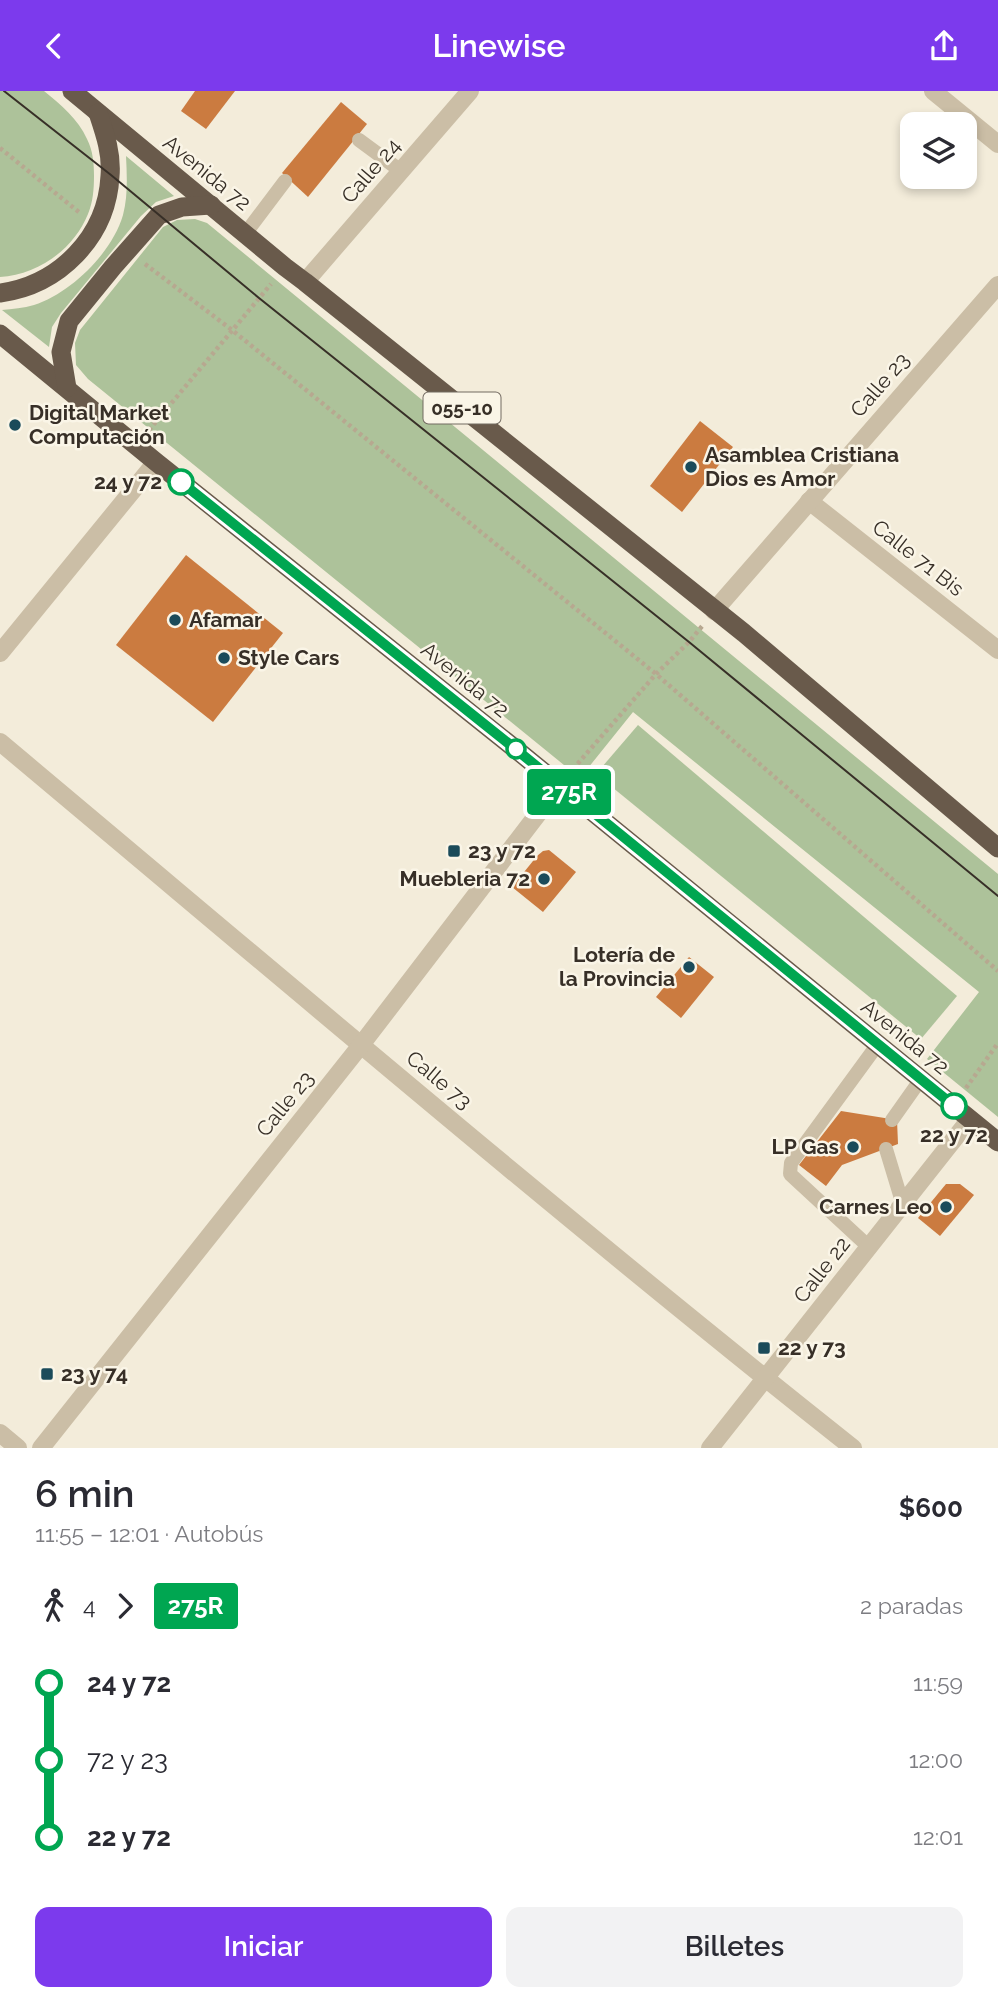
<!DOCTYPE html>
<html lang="es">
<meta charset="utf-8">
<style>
:root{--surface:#fff;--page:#f2f2f3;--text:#2b2b33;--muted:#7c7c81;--accent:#7c3aed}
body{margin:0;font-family:Raleway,sans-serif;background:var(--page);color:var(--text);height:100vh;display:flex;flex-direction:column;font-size:26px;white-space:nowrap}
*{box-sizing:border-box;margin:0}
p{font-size:23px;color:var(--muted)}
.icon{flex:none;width:38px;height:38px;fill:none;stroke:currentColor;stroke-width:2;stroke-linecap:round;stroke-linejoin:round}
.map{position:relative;height:1357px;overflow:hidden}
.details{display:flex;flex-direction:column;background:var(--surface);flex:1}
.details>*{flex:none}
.badge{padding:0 14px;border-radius:5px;font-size:24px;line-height:46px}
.fabs{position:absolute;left:900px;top:21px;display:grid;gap:14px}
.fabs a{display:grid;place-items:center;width:77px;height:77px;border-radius:14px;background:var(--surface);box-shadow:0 4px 10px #0003;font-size:35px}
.map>.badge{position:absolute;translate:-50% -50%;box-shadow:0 0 0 4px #fff}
.legs{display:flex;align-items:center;gap:10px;height:77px;padding:0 35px;font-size:23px}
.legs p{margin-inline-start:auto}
.head{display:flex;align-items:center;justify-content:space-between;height:119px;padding:0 35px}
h1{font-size:38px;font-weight:600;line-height:52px}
.action{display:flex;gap:14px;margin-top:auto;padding:14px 35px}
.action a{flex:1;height:80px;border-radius:14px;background:var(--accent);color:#fff;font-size:28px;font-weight:600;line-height:80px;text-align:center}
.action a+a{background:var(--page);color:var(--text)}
ul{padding:0 35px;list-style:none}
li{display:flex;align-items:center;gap:24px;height:77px;font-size:26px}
li i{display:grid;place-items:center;width:10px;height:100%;margin:0 9px;background:currentColor}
li i::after{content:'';width:18px;height:18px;margin:-9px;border:5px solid;border-radius:50%;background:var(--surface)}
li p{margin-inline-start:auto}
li:first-child i{background:linear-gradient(#0000 50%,currentColor 0)}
li:last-child i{background:linear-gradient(currentColor 50%,#0000 0)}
header{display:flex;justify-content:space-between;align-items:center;height:91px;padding:0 35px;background:var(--accent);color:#fff;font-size:32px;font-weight:600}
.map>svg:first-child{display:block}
.green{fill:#adc29a}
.building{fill:#cb7b40}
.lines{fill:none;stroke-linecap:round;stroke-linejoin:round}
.path{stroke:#b7a890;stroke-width:4.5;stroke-dasharray:3.5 3.5;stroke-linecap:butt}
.service{stroke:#cbbea6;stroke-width:14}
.minor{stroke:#cbbea6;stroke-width:18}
.trunk{stroke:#695a4b;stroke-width:19}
.tram{stroke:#372f27;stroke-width:2}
.line-1-casing{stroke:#fff;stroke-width:16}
.line-1{stroke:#00a651;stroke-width:10}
.poi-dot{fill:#1b4b5a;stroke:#faf5e7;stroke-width:2.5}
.stop-1-dot{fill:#fff;stroke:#00a651;stroke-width:3.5}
.labels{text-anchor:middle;stroke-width:5;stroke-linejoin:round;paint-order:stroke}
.shield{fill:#faf5e7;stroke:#726a61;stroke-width:2}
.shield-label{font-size:19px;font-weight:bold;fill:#372f27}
.street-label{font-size:21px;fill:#372f27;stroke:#faf5e7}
.poi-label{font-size:21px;font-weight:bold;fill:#372f27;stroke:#faf5e7;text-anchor:start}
.stop-label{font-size:21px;font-weight:bold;fill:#372f27;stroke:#faf5e7;text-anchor:end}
</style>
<header><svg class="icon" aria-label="back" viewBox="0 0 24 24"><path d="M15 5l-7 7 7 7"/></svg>Linewise<svg class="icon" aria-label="share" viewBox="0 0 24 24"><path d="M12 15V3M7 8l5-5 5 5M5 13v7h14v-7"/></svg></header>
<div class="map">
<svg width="998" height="1357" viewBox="0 0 998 1357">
<rect width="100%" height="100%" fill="#f3ecda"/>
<!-- green -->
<g class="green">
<path d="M0,0H44C61,14 78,28 87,48C93,60 94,72 94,85C94,98 93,111 88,123C74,158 38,184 0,186Z"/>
<path d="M126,65L174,105L156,111L141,125L61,222L52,236L49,256L2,219C12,218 24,217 34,214C71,202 112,162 123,124C128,105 127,85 126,65Z"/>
<path d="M195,128L207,132L998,783V1026L927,968L979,901L633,621L580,687L88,288L76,274L75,252L80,239L163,136L177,129Z"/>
<path d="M638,634L957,905L921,948L596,683Z"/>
</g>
<!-- building -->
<g class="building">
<path d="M195,0H235L206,38L181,20Z"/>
<path d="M341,11L367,33L308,106L282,82Z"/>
<path d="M700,330L733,356L682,421L650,395Z"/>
<path d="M186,464L283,542L213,631L116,554Z"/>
<path d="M549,759L576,781L543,821L512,796L537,765L543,760Z"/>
<path d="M689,866L714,886L681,927L656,906Z"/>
<path d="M841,1020L897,1029L898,1053L842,1074L826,1095L799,1074Z"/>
<path d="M946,1093H960L974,1104L940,1145L918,1127Z"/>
</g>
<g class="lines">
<!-- path -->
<g class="path">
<path d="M0,57L80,122"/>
<path d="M145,173L232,239L656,583L998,880"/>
<path d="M149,339L271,193"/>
<path d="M573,678L656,583L689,551L703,534"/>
<path d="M966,997L998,952"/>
</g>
<!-- service -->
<g class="service">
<path d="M359,49L401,80"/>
<path d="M245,143L285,90"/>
<path d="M892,1029L921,988"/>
<path d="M886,1058L903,1114"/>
<path d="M869,1156L790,1083L791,1072L878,953"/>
</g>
<!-- minor -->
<g class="minor">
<path d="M933,0L998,53"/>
<path d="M305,191L470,0"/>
<path d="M809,410L998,559"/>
<path d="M714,520L998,194"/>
<path d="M0,562L156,371"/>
<path d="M0,651C283,888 564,1128 853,1357"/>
<path d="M0,1342L18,1357"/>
<path d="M41,1357L361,954L560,694"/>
<path d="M710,1357L970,1028"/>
</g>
<!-- trunk -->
<g class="trunk">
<path d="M72,0L285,176L305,191L744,542L998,757"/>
<path d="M0,202C59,194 107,146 110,85C112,63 105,43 98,22"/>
<path d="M0,243L156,371L513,656L998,1051"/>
<path d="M67,297L61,261L69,230L113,176L159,124L182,116L211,114"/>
</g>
<!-- tram -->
<path class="tram" d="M4,0L111,84L259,207L689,551L998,805"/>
</g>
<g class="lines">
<defs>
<path id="line-1" d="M181,391L513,656L954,1015"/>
</defs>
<!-- line-1 casing -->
<use href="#line-1" class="line-1-casing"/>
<!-- line-1 -->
<use href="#line-1" class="line-1"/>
</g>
<!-- markers -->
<g class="poi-dot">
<circle cx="15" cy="334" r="7"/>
<circle cx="691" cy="376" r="7"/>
<circle cx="175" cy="529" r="7"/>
<circle cx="224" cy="567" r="7"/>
<rect x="447" y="753" width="14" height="14" rx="3.5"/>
<circle cx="544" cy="788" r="7"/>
<circle cx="689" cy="876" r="7"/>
<circle cx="853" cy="1056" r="7"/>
<circle cx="946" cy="1116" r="7"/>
<rect x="757" y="1250" width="14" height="14" rx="3.5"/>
<rect x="40" y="1276" width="14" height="14" rx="3.5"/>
</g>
<g class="stop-1-dot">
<circle cx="181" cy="391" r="12"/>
<circle cx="516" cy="658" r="9"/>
<circle cx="954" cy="1015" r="12"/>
</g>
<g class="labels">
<!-- shield labels -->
<rect class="shield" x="423.5" y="301.5" width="77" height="31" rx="5"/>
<g class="shield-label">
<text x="462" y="324">055-10</text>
</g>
<!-- street labels -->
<g class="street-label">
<text transform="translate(371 80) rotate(-49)" y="7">Calle 24</text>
<text transform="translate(207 82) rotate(39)" y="7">Avenida 72</text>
<text transform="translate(880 294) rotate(-49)" y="7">Calle 23</text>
<text transform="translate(918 467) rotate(38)" y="7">Calle 71 Bis</text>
<text transform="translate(465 589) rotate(39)" y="7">Avenida 72</text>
<text transform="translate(905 946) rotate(39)" y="7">Avenida 72</text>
<text transform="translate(439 989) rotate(40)" y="7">Calle 73</text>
<text transform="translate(285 1013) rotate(-51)" y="7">Calle 23</text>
<text transform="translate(822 1179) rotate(-52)" y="7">Calle 22</text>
</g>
<!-- poi labels -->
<g class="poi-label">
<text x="29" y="329">Digital Market<tspan x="29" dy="24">Computación</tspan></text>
<text x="705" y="371">Asamblea Cristiana<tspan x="705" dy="24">Dios es Amor</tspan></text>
<text x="189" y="536">Afamar</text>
<text x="238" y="574">Style Cars</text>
<text x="468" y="767">23 y 72</text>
<text x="530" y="795" text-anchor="end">Muebleria 72</text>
<text x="675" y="871" text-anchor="end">Lotería de<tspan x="675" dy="24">la Provincia</tspan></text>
<text x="839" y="1063" text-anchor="end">LP Gas</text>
<text x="932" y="1123" text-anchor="end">Carnes Leo</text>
<text x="778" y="1264">22 y 73</text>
<text x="61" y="1290">23 y 74</text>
</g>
<!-- stop labels -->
<g class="stop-label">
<text x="162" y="398">24 y 72</text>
<text x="954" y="1051" text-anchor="middle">22 y 72</text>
</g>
</g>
</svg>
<div class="fabs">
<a><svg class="icon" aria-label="layers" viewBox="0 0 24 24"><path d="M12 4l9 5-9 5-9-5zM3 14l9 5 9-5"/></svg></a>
</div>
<b class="badge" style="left:569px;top:701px;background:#00a651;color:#fff">275R</b>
</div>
<section class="details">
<div class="head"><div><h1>6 min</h1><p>11:55 – 12:01 · Autobús</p></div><b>$600</b></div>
<div class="legs"><svg class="icon" aria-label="walk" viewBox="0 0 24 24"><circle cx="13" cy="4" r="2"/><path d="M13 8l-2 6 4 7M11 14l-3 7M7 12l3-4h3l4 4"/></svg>4<svg class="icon" aria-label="forward" viewBox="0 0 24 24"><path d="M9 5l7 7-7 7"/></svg><b class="badge" style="background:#00a651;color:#fff">275R</b><p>2 paradas</p></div>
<ul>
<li><i style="color:#00a651"></i><b>24 y 72</b><p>11:59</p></li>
<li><i style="color:#00a651"></i><span>72 y 23</span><p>12:00</p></li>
<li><i style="color:#00a651"></i><b>22 y 72</b><p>12:01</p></li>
</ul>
<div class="action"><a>Iniciar</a><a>Billetes</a></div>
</section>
